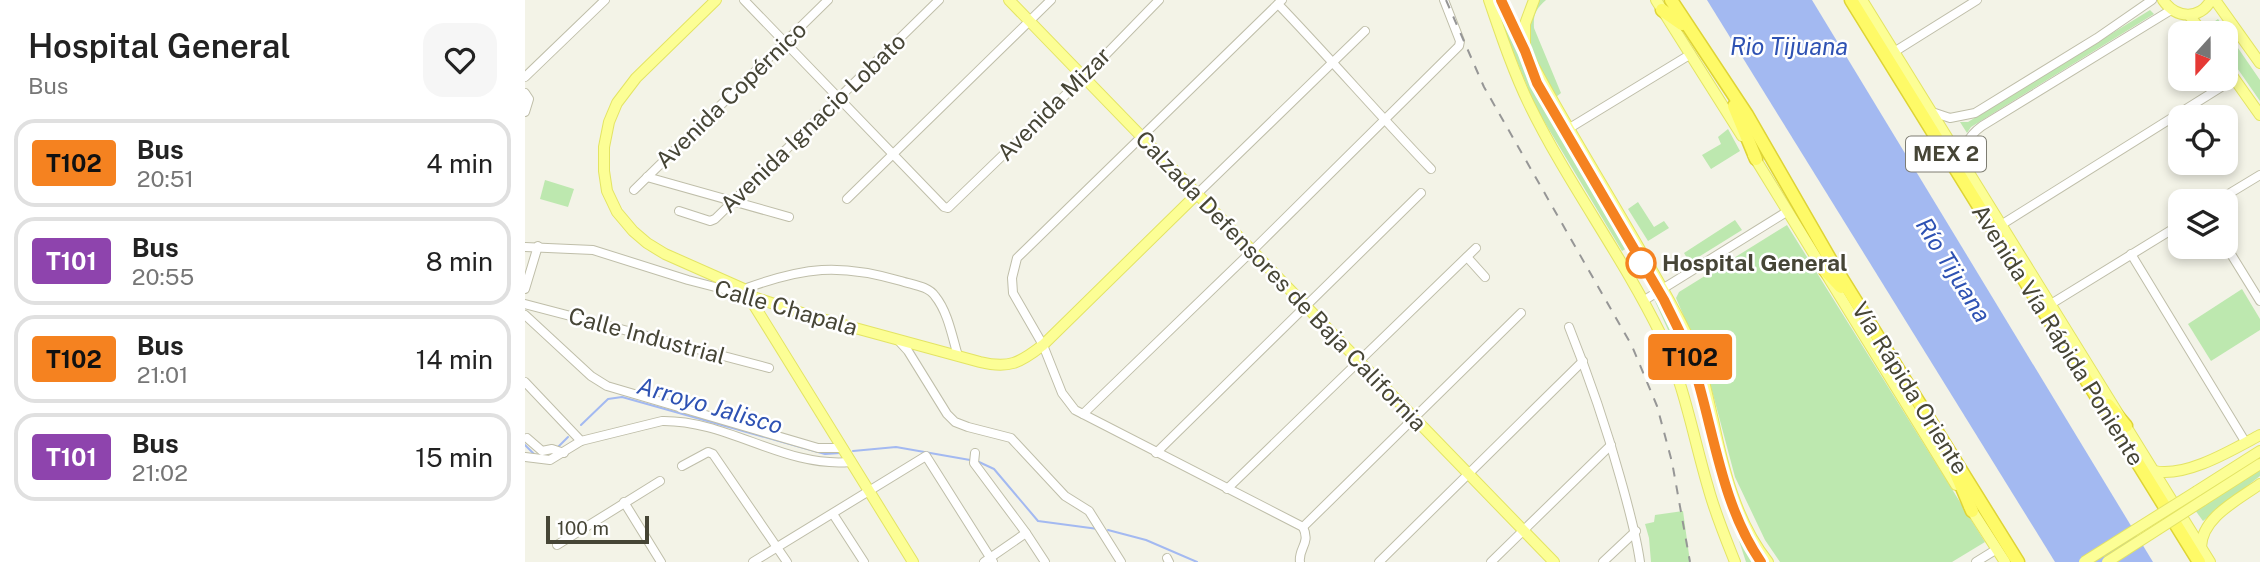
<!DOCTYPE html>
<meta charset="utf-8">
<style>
:root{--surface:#fff;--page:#f6f6f6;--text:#222;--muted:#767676;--line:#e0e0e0}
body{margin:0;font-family:"Public Sans",sans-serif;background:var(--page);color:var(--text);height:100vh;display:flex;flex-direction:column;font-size:26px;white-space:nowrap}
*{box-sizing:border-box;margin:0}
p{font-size:23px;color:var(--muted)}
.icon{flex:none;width:38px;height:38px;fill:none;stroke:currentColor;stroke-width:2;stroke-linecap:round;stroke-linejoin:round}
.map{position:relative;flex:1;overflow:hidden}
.details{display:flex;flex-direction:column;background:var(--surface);width:525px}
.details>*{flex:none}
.badge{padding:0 14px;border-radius:5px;font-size:24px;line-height:46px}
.needle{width:46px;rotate:201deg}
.fabs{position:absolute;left:1643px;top:21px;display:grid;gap:14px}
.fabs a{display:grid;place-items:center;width:70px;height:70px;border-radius:14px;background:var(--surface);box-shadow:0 4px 10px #0003;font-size:35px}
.scale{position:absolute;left:21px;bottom:18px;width:103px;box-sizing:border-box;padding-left:7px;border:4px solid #464536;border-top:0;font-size:19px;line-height:24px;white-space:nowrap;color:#464536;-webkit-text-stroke:5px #fff;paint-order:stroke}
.map>.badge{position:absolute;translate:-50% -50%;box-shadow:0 0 0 4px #fff}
.round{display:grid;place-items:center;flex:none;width:74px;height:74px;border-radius:21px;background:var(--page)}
.overview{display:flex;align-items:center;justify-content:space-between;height:119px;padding:0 28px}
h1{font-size:33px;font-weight:600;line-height:52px}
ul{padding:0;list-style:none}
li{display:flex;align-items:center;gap:21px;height:88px;margin:0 14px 10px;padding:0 14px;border:4px solid var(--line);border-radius:21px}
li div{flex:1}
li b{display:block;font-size:26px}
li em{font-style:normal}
li .badge{min-width:77px;font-weight:700;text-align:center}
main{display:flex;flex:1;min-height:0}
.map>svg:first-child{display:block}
.green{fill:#bde8af}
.water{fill:#a3b9f1}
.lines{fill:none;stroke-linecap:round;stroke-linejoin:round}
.stream{stroke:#a3b9f1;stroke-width:2}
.minor-casing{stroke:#bfbea9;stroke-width:10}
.major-casing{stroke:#e3e464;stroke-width:12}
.highway-casing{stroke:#ded436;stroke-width:15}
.minor{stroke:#fff;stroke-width:8}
.major{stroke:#fcfe95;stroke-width:10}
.highway{stroke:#fefa67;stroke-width:12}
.rail{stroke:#969696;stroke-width:2;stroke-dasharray:9 9;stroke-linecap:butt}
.major-bridge-casing{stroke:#e3e464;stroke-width:12;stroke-linecap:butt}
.major-bridge{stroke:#fcfe95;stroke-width:10}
.line-casing{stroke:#fff;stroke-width:16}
.line{stroke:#f58220;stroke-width:10}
.stop-dot{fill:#fff;stroke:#f58220;stroke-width:3.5}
.labels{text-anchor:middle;stroke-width:5;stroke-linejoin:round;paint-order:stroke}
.shield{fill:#fff;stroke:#7e7d72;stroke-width:2}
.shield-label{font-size:21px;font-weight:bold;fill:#464536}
.street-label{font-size:23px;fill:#464536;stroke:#fff}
.stop-label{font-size:23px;font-weight:bold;fill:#464536;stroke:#fff;text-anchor:start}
.water-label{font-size:24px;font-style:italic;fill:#2e52b3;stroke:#fff}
</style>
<main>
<section class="details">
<div class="overview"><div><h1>Hospital General</h1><p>Bus</p></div><a class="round"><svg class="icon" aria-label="heart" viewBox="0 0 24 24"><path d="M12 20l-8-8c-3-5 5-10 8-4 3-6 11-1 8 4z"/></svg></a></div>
<ul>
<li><span class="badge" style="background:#f58220;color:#111">T102</span><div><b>Bus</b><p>20:51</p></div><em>4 min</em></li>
<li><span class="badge" style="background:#8e44ad;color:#fff">T101</span><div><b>Bus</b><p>20:55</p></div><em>8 min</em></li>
<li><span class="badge" style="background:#f58220;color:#111">T102</span><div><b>Bus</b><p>21:01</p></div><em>14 min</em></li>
<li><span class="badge" style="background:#8e44ad;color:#fff">T101</span><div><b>Bus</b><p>21:02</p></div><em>15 min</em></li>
</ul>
</section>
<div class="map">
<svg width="1735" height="562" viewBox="0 0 1735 562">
<rect width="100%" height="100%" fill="#f3f3e7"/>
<!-- green -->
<g class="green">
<path d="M967,0H971L1004,70L1104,247L1097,251L1011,108Z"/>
<path d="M1013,0H1021C1011,9 1008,14 1009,28L1036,93L1031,97C1019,76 997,46 1004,20C1006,13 1010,6 1013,0Z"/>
<path d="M1625,10L1629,14L1446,127L1442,133L1435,122H1443Z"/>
<path d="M1693,19L1735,80V101L1701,52V33H1688L1683,26Z"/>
<path d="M1203,129L1215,151L1186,169L1177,155L1196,144L1193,137Z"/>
<path d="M20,180L49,189L43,207L15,199Z"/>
<path d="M1113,202L1129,227L1139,221L1144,228L1123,241L1103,209Z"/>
<path d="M1210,220L1217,230L1151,271L1147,266L1162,258L1159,253Z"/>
<path d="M1262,225L1460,542L1427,562H1255L1240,540L1210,477L1181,368L1151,298L1154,292Z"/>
<path d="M1717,289L1735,319V330L1686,361L1663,324Z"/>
<path d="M1134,296C1147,322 1160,348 1168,375C1188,438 1197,506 1233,562H1221L1181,440L1164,376L1129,299Z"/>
<path d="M1735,470V476L1678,521L1670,510Z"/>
<path d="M1158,511L1165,562H1126L1124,538L1120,524L1129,522L1130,515Z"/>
</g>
<!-- water -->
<path class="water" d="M1182,0H1287L1628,562H1530Z"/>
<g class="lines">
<!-- stream -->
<g class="stream">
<path d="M56,425L83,399L97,397L300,454L315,453"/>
<path d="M0,445L9,454"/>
<path d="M32,448L43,437"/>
<path d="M328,451L371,447L445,460"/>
<path d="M454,462L469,469L513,521L573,529"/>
<path d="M583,530L621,540L672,562"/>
</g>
<defs>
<g id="minor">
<path d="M219,0L419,207L423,208L558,78L634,0"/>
<path d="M757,0L492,258L487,278L488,293L518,345L537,393L550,410L778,527"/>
<path d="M753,4C805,58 854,115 906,169"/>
<path d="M1369,52L1452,0"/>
<path d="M0,77L80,0"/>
<path d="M0,93L4,99L0,112"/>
<path d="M1407,112L1425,118L1450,113L1572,38L1627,0"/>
<path d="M1043,129L1166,54"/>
<path d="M1441,165C1438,147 1442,137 1457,126L1646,10"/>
<path d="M122,177L264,217"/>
<path d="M109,190L303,0"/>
<path d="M672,194L840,31"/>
<path d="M322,199L526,0"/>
<path d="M1692,201L1735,175"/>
<path d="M154,211L185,221L190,219L414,0"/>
<path d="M1476,225L1709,79"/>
<path d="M1701,246L1735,301"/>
<path d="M0,247L68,250L163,280L225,296"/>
<path d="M1606,254L1721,443"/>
<path d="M942,257L960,277"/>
<path d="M0,289L13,246"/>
<path d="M219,289C279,267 314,263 376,281C388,285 403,286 410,296C423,312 427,336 433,356"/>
<path d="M1118,301L1263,211"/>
<path d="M0,304L244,368"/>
<path d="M1526,304L1656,224"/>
<path d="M0,315L66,376L82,386L293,448H317"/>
<path d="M1044,327C1064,377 1081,426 1095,477C1103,506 1111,533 1115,562"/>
<path d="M373,340L383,351L422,414L430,422L443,427L486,438L540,496L564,511L596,562"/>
<path d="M0,382L56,441"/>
<path d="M558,414L728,250L934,46L935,41L919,0"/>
<path d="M2,438L17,451L27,449L39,453"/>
<path d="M450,453L449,463L501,533L520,562"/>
<path d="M631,453L896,193"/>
<path d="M0,457L25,460L56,441L137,421C203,420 259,468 325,462"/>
<path d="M157,466L183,452L188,454L262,562"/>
<path d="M702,489L951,248"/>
<path d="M99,502L136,562"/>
<path d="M308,514L339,562"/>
<path d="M778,527L996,313"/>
<path d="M32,545L135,481"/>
<path d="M642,558L644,562"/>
<path d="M228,562L401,456L468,562"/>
<path d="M459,562L501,533"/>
<path d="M775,562C773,548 786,544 778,527"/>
<path d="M854,562L1058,361"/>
<path d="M966,562L1086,445"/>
<path d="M1078,562L1111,531"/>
<path d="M1451,562L1472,549"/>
</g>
<g id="major">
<path d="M191,0L111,78L92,103L84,122L79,147V171L82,191L92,212L108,231L122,243L140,254L219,289L388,562"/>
<path d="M484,0L1029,562"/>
<path d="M964,0C976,35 988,71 1004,104C1043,184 1097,255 1136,335C1159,383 1168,436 1183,487C1190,513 1200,537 1210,562"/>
<path d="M976,0C1014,84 1064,161 1110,241C1130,276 1152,311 1168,348C1178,371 1182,395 1188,420C1198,468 1211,522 1243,562"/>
<path d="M1131,0L1217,136"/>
<path d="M1337,0L1685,562"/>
<path d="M1638,0C1651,19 1675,20 1686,0"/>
<path d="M1690,0L1735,63"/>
<path d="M1664,15L1678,33"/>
<path d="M1000,47V24L1009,0"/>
<path d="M1701,67L1735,115"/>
<path d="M1228,155L1431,485"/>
<path d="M225,296L286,316L455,362C484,369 495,363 518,345L672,194"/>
<path d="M1629,471C1661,478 1707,450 1735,435"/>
<path d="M1672,491L1735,451"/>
<path d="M1677,501L1735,464"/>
<path d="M1444,506L1480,562"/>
<path d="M1676,547C1677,517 1713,500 1735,484"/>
</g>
<g id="highway">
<path d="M1146,0L1222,115L1309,266L1493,562"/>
<path d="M1326,0L1674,562"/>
<path d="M1137,10L1157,24"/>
<path d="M1209,106L1231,159"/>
<path d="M1299,269L1316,287"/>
<path d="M1583,405L1601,426"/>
<path d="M1430,471L1447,511"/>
</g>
</defs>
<!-- minor casing -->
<use href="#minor" class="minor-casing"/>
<!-- major casing -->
<use href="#major" class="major-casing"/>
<!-- highway casing -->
<use href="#highway" class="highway-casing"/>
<!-- minor -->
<use href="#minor" class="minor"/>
<!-- major -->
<use href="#major" class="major"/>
<!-- highway -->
<use href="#highway" class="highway"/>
<!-- rail -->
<path class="rail" d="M921,0L959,87L1107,346L1132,406L1147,462L1165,562"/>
<defs>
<g id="major-bridge">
<path d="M1559,562L1672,491"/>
<path d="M1582,562L1677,501"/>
</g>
</defs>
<!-- major-bridge casing -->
<use href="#major-bridge" class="major-bridge-casing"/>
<!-- major-bridge -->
<use href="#major-bridge" class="major-bridge"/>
</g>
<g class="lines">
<defs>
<path id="line" d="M976,0L1000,51L1012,83L1139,300C1149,321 1161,342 1168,364C1189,430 1196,504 1236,562"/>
</defs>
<!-- line casing -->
<use href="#line" class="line-casing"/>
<!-- line -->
<use href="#line" class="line"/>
</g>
<!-- markers -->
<circle class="stop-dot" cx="1116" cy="263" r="14"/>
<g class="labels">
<!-- shield labels -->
<rect class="shield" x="1381" y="136.5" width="80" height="35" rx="5"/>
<g class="shield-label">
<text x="1421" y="161">MEX 2</text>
</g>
<!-- street labels -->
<g class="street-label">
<text transform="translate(206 95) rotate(-44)" y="8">Avenida Copérnico</text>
<text transform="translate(529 104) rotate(-45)" y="8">Avenida Mizar</text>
<text transform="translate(288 123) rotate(-44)" y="8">Avenida Ignacio Lobato</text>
<text transform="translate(756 281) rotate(46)" y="8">Calzada Defensores de Baja California</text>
<text transform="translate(261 308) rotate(16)" y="8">Calle Chapala</text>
<text transform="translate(1533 335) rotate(58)" y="8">Avenida Vía Rápida Poniente</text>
<text transform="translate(122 336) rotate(15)" y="8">Calle Industrial</text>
<text transform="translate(1385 388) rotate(58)" y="8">Vía Rápida Oriente</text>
</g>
<!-- stop labels -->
<g class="stop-label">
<text x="1137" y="271">Hospital General</text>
</g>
<!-- water labels -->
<g class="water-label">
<text x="1264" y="55">Rio Tijuana</text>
<text transform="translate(1428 270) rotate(58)" y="8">Río Tijuana</text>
<text transform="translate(185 406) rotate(16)" y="8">Arroyo Jalisco</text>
</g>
</g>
</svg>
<div class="fabs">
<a><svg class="needle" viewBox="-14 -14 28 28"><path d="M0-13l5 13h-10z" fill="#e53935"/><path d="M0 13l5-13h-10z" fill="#767676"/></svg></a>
<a><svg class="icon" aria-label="locate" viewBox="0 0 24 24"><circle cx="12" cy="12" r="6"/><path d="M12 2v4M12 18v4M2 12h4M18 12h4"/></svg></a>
<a><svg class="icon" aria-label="layers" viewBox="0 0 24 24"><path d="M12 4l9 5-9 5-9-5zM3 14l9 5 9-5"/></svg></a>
</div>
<div class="scale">100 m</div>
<b class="badge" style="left:1165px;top:357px;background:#f58220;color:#111">T102</b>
</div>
</main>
